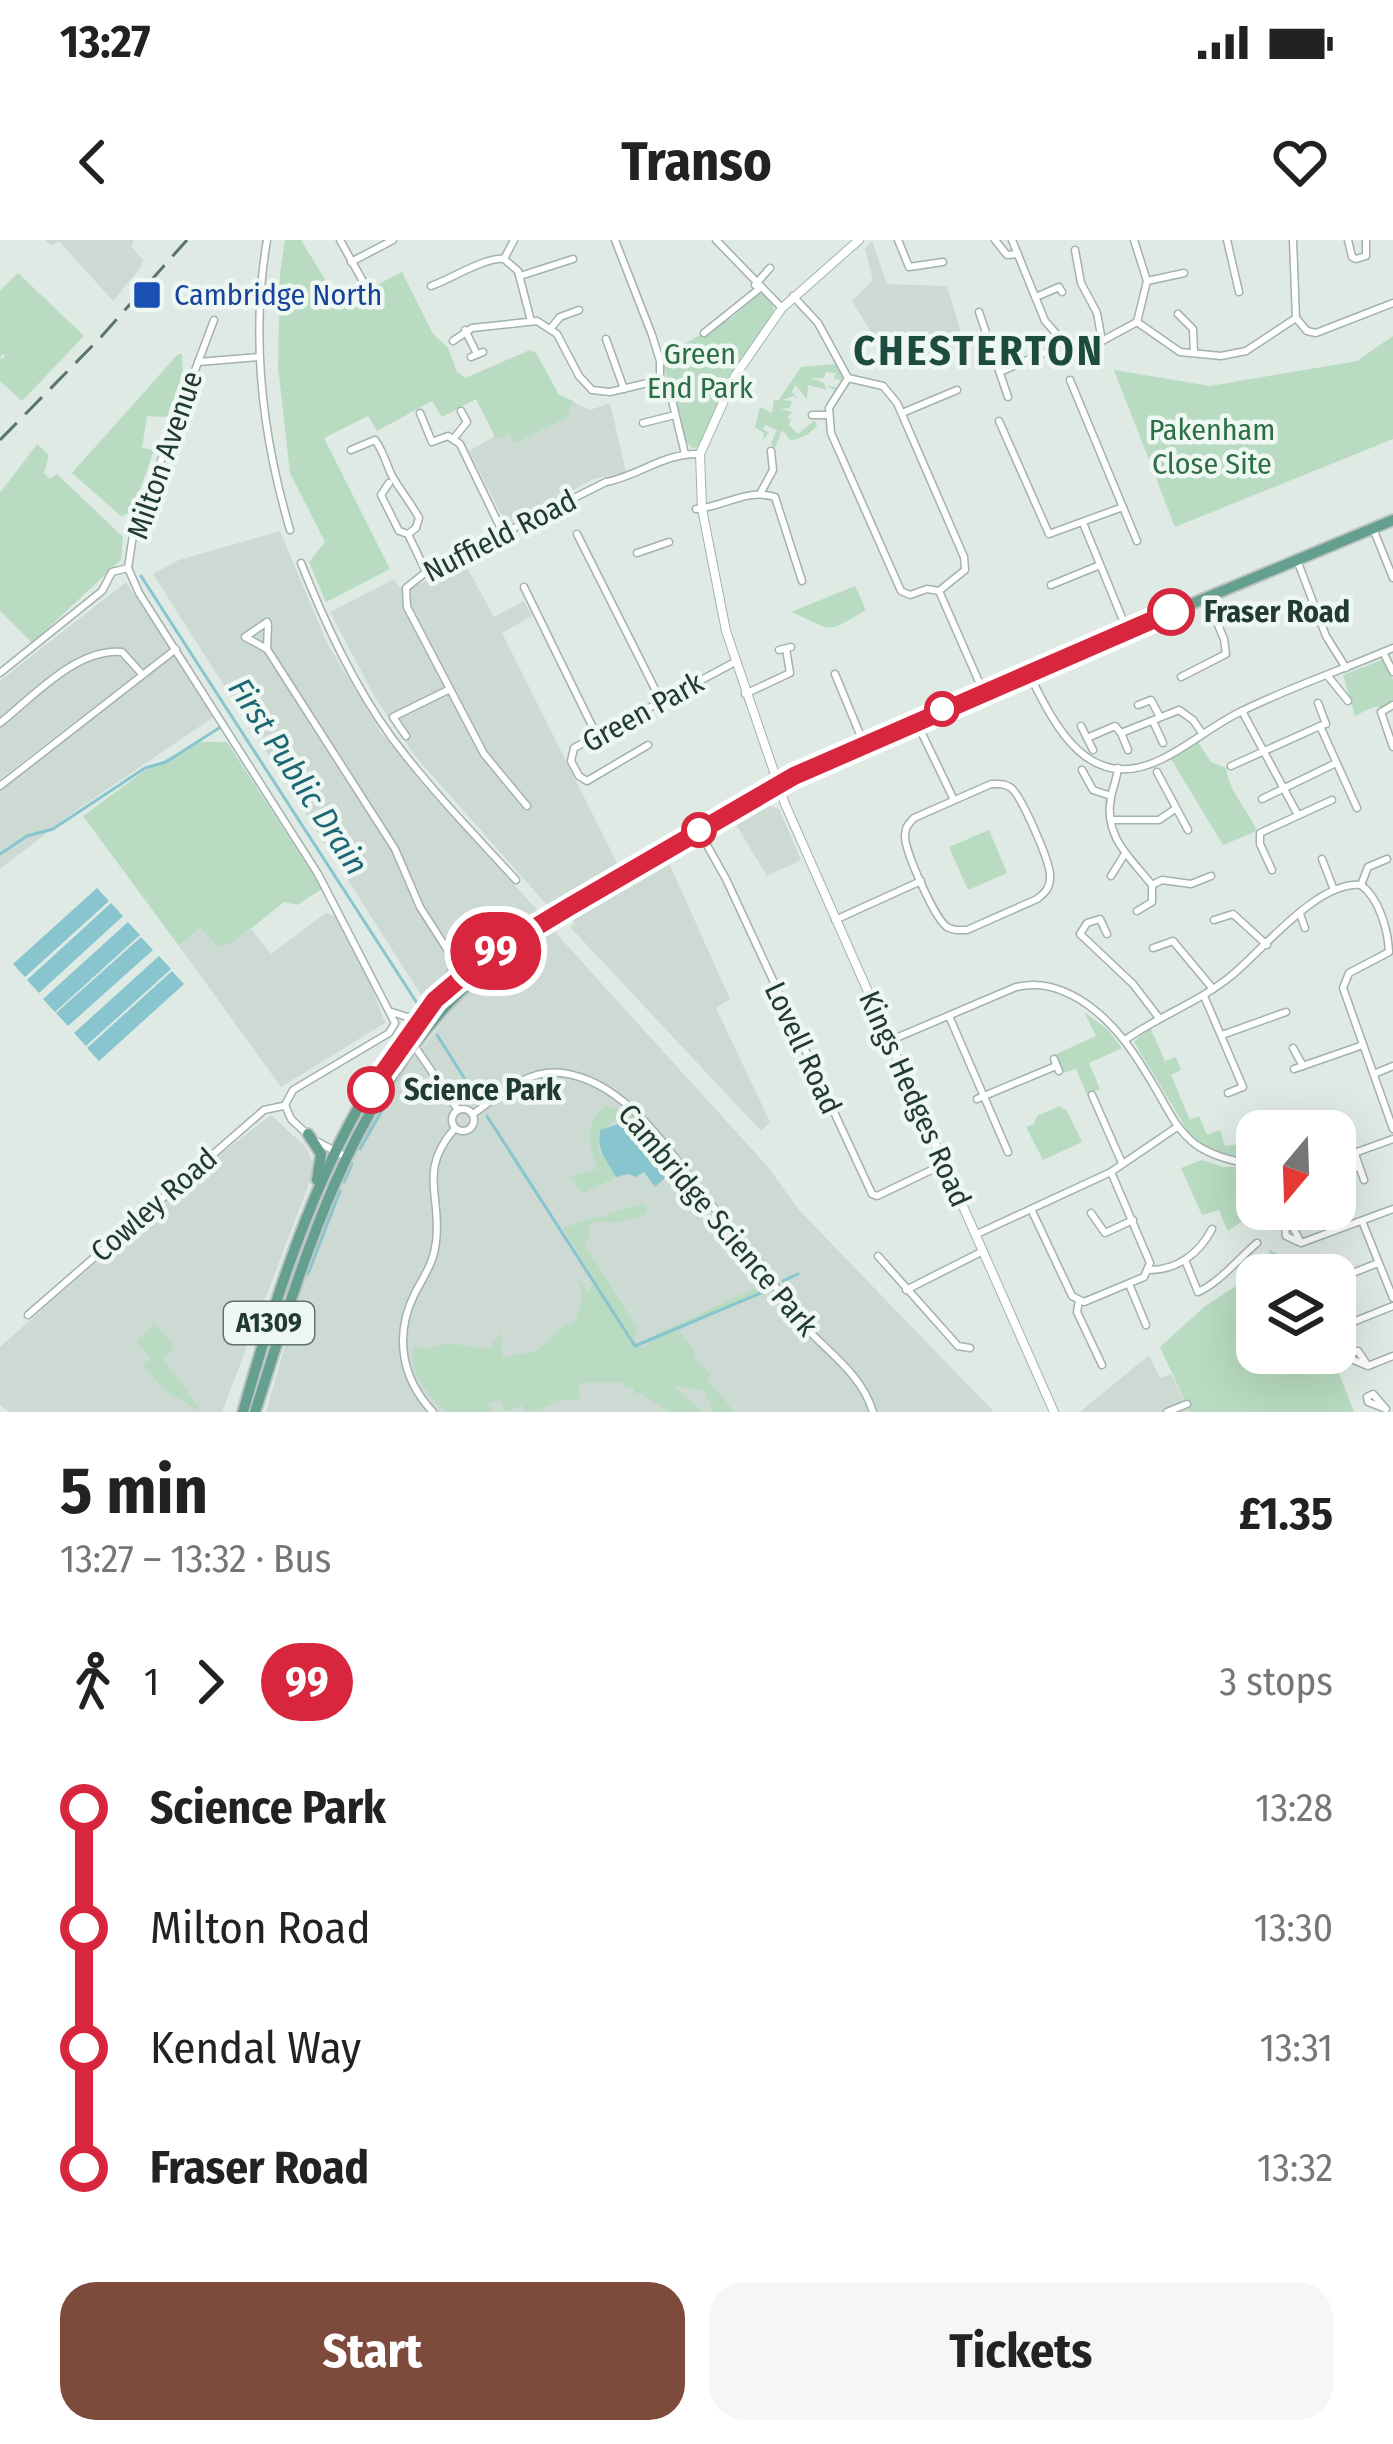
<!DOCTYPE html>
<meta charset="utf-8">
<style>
:root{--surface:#fff;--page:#f6f6f6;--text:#222;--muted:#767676;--accent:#7e4a3b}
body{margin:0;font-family:"Fira Sans Condensed",sans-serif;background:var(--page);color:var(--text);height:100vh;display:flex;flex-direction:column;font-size:45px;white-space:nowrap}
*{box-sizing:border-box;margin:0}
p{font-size:39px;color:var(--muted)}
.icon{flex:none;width:66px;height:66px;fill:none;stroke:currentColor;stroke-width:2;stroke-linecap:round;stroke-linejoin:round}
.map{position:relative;height:1172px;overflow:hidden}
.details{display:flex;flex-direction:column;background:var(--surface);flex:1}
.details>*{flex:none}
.badge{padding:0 24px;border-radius:39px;font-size:42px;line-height:78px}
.needle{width:78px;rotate:199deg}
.tools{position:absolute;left:1236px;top:870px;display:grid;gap:24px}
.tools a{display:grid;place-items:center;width:120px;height:120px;border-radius:24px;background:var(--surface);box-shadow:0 12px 48px #0002;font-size:60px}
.map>.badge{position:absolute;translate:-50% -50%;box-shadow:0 0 0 6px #fff}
.legs{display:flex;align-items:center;gap:18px;height:132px;padding:0 60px;font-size:39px}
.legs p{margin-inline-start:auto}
.head{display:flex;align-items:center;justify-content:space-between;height:204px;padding:0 60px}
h1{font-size:66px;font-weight:700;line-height:90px}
.primary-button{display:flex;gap:24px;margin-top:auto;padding:24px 60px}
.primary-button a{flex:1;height:138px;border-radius:36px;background:var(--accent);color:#fff;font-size:48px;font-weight:700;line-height:138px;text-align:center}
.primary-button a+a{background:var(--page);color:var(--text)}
ul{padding:0 60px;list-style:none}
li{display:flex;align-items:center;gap:42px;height:120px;font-size:45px}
li i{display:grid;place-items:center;width:18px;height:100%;margin:0 15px;background:currentColor}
li i::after{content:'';width:30px;height:30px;margin:-15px;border:9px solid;border-radius:50%;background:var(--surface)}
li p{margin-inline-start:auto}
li:first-child i{background:linear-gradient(#0000 50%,currentColor 0)}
li:last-child i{background:linear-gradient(currentColor 50%,#0000 0)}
.status{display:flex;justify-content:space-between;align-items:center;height:84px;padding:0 60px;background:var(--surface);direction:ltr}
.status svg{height:33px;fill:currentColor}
header{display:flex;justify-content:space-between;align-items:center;height:156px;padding:0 60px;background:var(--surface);font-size:54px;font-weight:700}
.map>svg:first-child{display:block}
.built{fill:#cddad4}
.green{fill:#b8dbc1}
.water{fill:#88c5ce}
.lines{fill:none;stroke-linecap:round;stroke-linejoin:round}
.stream{stroke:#88c5ce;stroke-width:3}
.street-casing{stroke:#a2b2ac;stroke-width:9}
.secondary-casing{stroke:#9fb5ad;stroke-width:10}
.primary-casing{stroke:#bcc4c2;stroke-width:14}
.street{stroke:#fff;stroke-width:6}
.secondary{stroke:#fff;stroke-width:8}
.primary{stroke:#659f8f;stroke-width:10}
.rail{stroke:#5b756e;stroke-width:3;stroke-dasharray:24 12;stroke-linecap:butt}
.line-1-casing{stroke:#fff;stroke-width:27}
.line-1{stroke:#d7263d;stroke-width:18}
.transit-dot{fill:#1a4fb4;stroke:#eff7f3;stroke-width:4.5}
.stop-1-dot{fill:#fff;stroke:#d7263d;stroke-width:6}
.labels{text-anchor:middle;stroke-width:9;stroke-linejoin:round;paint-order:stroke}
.shield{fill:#eff7f3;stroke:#5f736c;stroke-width:3}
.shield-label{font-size:27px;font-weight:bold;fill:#213a32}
.transit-label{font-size:30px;fill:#164399;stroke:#eff7f3;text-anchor:start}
.park-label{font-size:30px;fill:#2c6f45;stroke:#eff7f3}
.street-label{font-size:30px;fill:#213a32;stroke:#eff7f3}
.stop-label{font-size:30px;font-weight:bold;fill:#213a32;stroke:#eff7f3;text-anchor:start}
.water-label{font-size:33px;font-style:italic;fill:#1d6774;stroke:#eff7f3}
.district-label{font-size:42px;font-weight:bold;letter-spacing:3px;fill:#1d4b3f;stroke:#eff7f3}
</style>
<div class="status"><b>13:27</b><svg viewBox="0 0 49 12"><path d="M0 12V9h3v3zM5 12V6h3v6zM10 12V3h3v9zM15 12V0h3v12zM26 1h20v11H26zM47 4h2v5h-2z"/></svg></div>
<header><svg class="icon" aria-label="back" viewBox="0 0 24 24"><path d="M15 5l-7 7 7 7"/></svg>Transo<svg class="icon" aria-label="heart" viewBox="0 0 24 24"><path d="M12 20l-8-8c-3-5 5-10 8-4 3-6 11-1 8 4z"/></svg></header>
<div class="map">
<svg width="1393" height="1172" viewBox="0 0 1393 1172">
<rect width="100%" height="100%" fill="#dfeae5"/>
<!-- built -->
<g class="built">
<path d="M45,0H134L131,6L143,20L141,27L113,61L59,1L51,6Z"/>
<path d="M872,1L887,44L947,46L963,99L910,121L879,105L852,61L873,40L865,9Z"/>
<path d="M530,110L536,113L559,155L590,170L610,163L626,232L593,239L507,286L469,211L495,196L465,138Z"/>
<path d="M280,291L327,403L380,491L424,546L538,671L457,724L421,755L153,334L179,320Z"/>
<path d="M464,322L494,377L524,361L532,376L502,393L618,625L547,665L416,517L376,459L330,372L394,339L399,347L411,348Z"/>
<path d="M126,342L215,476L78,569L0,629V550L155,428L151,423L0,539V441Z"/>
<path d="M762,563L779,569L801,620L767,636L733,580Z"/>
<path d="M669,623L730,759L716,768L770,882L761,891L570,687L575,684L572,680L609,655Z"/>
<path d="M326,673L339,678L365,729L385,783L281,847L179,706L202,688L235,701L251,689L271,714Z"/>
<path d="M554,691L768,927L799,970L994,1172H266L310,1018L344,934L389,850L459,761L522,705L540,693Z"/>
<path d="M271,875L306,907L315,928L222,1172H9L0,1165V1107L200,930Z"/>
<path d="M1149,1115L1160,1138L1171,1134L1190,1172H1080Z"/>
</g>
<!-- green -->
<g class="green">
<path d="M285,0H301L340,64L402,32L433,94L448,108L457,132L466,138L530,110L536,113L559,155L573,161L567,177L514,203L509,194L496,199L476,159L442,177L432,161L377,191L368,176L324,198L390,329L326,362L309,322L325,302L290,233L278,127L280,33Z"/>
<path d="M18,33L84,96L22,161L0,141V119L6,116L2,114L0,118V51Z"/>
<path d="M758,54H764L772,63L774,71L734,134L698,207L692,208L685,200L661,117L734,76Z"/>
<path d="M1393,96V199L1175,287L1114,130L1210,146L1357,121Z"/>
<path d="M178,114H182L183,134L167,177L147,176L142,208L154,210L132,272L121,276L72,233Z"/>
<path d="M836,124C841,136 848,139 836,151L826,145L837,148L843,140L834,139L836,133L826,132L824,138H810L824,143L827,150L808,145L807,159L795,145L792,152L798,159L793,156L783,160L792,161L790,168L780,169L792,172L787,178L791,179L789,185L798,194L815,180L817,186L807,195L791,201L782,190L774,210L771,203L777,190L766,185L763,189L769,193L763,200L764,193L755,187L760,167L772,173L774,159L778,161L801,127Z"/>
<path d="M37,204L49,215L44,233L50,239L57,234L123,297L121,320L32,403L0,371V253Z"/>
<path d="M855,346L866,370C823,395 836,391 791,372Z"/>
<path d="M1384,419L1393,440V460L1386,467H1373L1355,476L1343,435Z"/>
<path d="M198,502H227L322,649L297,665L284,662L235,701L218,707L201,688L179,706L83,576L143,532Z"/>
<path d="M1198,502L1211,522L1226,528C1230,554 1247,568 1257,591L1223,605L1171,519Z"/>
<path d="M989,590L1007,633L968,650L949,607Z"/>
<path d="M1084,772L1107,789L1122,808L1089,823L1100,849L1087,855L1076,829L1063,833L1054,815L1096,796Z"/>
<path d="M1150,787L1165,821L1176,817L1181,830L1171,835L1190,880L1199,876L1207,895L1220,890L1225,906L1257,901V920L1221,914L1192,898L1134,802Z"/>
<path d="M606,866L632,872L671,921L664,923L632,885L613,881L597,894L601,898L598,908L616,937L582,954L571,936L598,929C589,906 582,883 606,866Z"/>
<path d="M1060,866L1067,871L1082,902L1043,920L1026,887L1034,884L1037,876Z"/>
<path d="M1202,920L1223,927H1257V953L1243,959L1250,976L1228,991L1219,970L1202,975L1181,928Z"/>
<path d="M641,964L648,967L645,975L615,983L594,981L589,985L590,999L583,1002L637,1088L634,1100L642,1108L649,1104L646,1099L760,1046L767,1043L770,1047L679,1090L696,1113L693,1117L711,1134L706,1139L735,1172H713L704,1151L674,1146L702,1172H670L640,1153L634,1154V1148L624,1147V1143H579L580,1160C556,1157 548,1171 525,1172L522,1165L505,1172L500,1160L489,1164L491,1172H445C428,1153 408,1133 414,1106L428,1109L447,1103L489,1109L501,1092L502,1118L538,1110L565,1084L570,1086C584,1071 583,1051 577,1033L587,1053L596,1042L563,988C590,978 615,973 641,964Z"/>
<path d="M1268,1009L1294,1021L1281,1027L1284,1035H1257V1113H1331L1354,1172H1190L1160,1107L1204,1067L1273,1022Z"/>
<path d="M155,1084L175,1107L163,1118L202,1172L167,1152L143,1125L151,1118L136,1101Z"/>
</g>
<!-- water -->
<g class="water">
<path d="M97,648L109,661L25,737L13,724Z"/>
<path d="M111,663L123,676L39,753L27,740Z"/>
<path d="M128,682L140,695L55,772L43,759Z"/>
<path d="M141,697L153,710L68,786L56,773Z"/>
<path d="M159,716L171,729L86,806L74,793Z"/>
<path d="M172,731L184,744L99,821L87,808Z"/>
<path d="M622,883C646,887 659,916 665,938L655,947L644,932L636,937L628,934L616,937C603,914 598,913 600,890Z"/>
</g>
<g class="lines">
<!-- stream -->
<g class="stream">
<path d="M141,336L417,763"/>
<path d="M0,614L27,596L53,589L145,528L166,522L219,488"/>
<path d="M437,795L475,855"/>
<path d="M487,876L635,1106L770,1049"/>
<path d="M360,909L392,853"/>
<path d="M344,942L352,924"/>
<path d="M308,1034L340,951"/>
<path d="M783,1041L798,1034"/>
</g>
<defs>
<g id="street">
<path d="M267,0C250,99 262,195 290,290"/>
<path d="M340,0L365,45"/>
<path d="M615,0L652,95L660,121V140L671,156L685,214"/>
<path d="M716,0L782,68"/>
<path d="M898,0L909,27L943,22"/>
<path d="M995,0L1007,15L1018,14"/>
<path d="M1012,0L1045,81L1061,99L1079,103L1102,101L1137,82L1147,41L1134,0"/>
<path d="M1227,0L1239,52"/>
<path d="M1293,0L1296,78"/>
<path d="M1348,0L1352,17L1356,19L1366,16V0"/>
<path d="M1075,10L1081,43L1097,73L1102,101"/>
<path d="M504,19L514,0"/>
<path d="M351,22L393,0"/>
<path d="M520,36L573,19"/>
<path d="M1147,41L1184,33"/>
<path d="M755,45L770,28"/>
<path d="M431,46C453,38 485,17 504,19L518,31L531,81"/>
<path d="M793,56L818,83L848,138L883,146L897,163L964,317L965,330L939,351"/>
<path d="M1036,57L1059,47L1062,52"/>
<path d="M979,72L1008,157"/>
<path d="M1178,74L1193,89L1194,112"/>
<path d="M1296,78L1307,91L1316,93L1393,63"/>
<path d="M1137,82L1180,112L1221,116L1246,111L1296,78"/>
<path d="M551,88L560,77L579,70"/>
<path d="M465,90L477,114"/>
<path d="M704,93L759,49"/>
<path d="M606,99L624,149"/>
<path d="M453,101L472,88L537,81L557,94L579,136L592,150L610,152L660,140"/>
<path d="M471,117L483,112"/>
<path d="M198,122L259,117"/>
<path d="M1002,131L1055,108L1061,99"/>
<path d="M848,138L829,168L831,193L901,351L910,355L927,349L939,351L983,451"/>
<path d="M1070,140L1137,301"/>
<path d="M420,173L432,202L448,196L460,204L503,293"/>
<path d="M902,173L957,150"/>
<path d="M812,175H828"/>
<path d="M999,181L1049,294L1123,267"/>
<path d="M643,183L675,175"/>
<path d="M454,198L467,182L461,171"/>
<path d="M351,210L375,200C384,212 386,224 392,236C400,250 411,263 419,278L416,288L408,294"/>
<path d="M389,243L381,255L399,291L408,294L426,332"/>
<path d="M760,254L773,230L771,211"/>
<path d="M696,269C723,267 747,248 775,257L802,341"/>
<path d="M1083,283L1127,390"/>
<path d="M1374,291L1393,338"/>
<path d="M577,294L661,461"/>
<path d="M637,313L669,302"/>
<path d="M1297,320L1326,396L1346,428"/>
<path d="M301,323C326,385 353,444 392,498C430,549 474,594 516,640"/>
<path d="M128,328L139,353L318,634L395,783L389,793L293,850L285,865"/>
<path d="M128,328L133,295L214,80"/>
<path d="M1051,345L1100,325"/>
<path d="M524,347L597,496"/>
<path d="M267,382L268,384L267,409L245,397Z"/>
<path d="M267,409L395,609L420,667L464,736"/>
<path d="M779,410L791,407"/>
<path d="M1383,412L1393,432"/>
<path d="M1028,432C1055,486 1088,556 1162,519C1189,506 1213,485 1240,472C1290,447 1342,430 1393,408"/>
<path d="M0,433L102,351L112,332L128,328"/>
<path d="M835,434L864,504"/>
<path d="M1327,435L1348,461"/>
<path d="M1181,437L1226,414L1224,399L1207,359"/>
<path d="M745,454L790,433L786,409"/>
<path d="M1318,463L1326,484L1320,486"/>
<path d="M1138,465L1151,460L1160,477"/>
<path d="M1393,465L1381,472L1393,507"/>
<path d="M1242,471L1298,575"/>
<path d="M916,481L953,558"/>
<path d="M1153,481L1163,503"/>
<path d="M0,483C33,457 76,408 122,412L141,433"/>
<path d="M1081,486L1087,498"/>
<path d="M1121,493L1128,510"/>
<path d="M406,496L393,477L450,449"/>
<path d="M648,505L587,541L579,536L571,521L574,508L735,422"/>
<path d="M1093,510L1087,498L1115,486L1121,493L1179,470L1193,480L1202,493"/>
<path d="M1231,526L1320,486L1357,568"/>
<path d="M1118,528C1117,538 1113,547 1111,557C1103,597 1131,618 1152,645L1162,640L1191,644L1211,636"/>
<path d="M1082,530L1093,550L1111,556"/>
<path d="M1157,532L1188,590"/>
<path d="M991,544C999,544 1002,543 1010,547C1021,554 1050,622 1050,635C1051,647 1045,653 1037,659L967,690C958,690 955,691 947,687C935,679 904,610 905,595C906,585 908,585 914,578Z"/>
<path d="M0,546L176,409"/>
<path d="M1262,559L1334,524"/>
<path d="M527,566L484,514L407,367L406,348L426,332L606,242C638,236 666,212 700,214"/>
<path d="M1111,580H1159L1175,569"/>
<path d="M699,591L726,639L872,954L877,956L944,924"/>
<path d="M1322,619L1334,650"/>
<path d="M1272,630L1260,604V593L1332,560"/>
<path d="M1111,636L1124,615"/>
<path d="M1361,645C1379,658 1388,690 1389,712L1349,733L1343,748L1393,889"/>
<path d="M1361,645L1368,627L1387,619"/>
<path d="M1137,671L1152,662V645"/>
<path d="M1300,674L1305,688"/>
<path d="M835,680L921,641"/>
<path d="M1214,680L1233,674L1267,705"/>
<path d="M1107,694L1100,679L1087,683L1080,694L1133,744L1159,778"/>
<path d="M1153,708L1173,701L1213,749"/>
<path d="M1204,756L1243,847L1228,853"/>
<path d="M392,772L407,777L420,775"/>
<path d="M949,776L1008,912"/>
<path d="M1222,795L1286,772"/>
<path d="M1125,800C1159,776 1199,762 1231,736C1264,709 1317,641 1361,645"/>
<path d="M889,801L1016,747C1040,742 1058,747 1079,759C1115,781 1136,815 1157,851C1168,870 1177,890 1195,904C1213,917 1236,922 1257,925"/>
<path d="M413,804L458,870"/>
<path d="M1293,808L1303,826"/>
<path d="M1054,819L1059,831"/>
<path d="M1294,829L1363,805"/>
<path d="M1374,834L1393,826"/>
<path d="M1092,855L1122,923"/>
<path d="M977,859L1056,826"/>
<path d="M285,865L291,879L307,894"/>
<circle cx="463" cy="880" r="11"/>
<path d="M473,874C498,856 528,828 562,833C629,842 671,915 710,963C728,985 747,1005 763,1027C774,1042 782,1059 793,1073C820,1108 860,1129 873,1172"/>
<path d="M318,902L346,917"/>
<path d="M1355,914L1364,940"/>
<path d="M1335,920L1393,899"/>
<path d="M1335,935L1359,927"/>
<path d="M1031,969L1072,1056L1084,1062L1144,1037L1150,1023L1111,932"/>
<path d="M1091,973L1105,993L1133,980"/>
<path d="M1362,981L1393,1058"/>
<path d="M977,994L1111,932L1177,887"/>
<path d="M1301,1003L1292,985L1285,987L1286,996L1301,1003L1393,969"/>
<path d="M878,1016L958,1106L970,1108"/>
<path d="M1185,1020L1198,1052C1219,1043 1238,1019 1257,1003"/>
<path d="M1149,1030C1177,1030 1199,1014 1212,989"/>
<path d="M1302,1035L1307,1031L1312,1035"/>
<path d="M1335,1040L1378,1023"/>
<path d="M1129,1044L1146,1085"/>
<path d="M906,1050L983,1011"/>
<path d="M1079,1061L1077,1072L1102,1125"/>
<path d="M28,1075L264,870L283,866"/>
<path d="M1335,1084L1343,1086L1393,1066"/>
<path d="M1368,1126L1358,1111L1349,1113L1351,1119L1368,1126L1393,1116"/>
<path d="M1373,1154L1386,1169L1368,1162L1367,1157Z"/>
<path d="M433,1172C401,1138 394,1095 415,1053C424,1036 434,1022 436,1002C442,954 417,932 455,888"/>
<path d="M1167,1172L1187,1164"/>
</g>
<path id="secondary" d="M859,0L782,68L735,136L700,214L702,269L726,391L785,564L1054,1172"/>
<g id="primary">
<path d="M447,743L454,730L453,719"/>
<path d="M308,894L321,914L317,940"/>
<path d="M243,1172C285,1024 347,825 473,727L794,535L1028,432L1393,280"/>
<path d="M255,1172C300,1032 340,886 440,773C460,749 485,730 507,710"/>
</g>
</defs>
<!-- street casing -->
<use href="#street" class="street-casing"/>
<!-- secondary casing -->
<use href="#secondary" class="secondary-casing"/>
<!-- primary casing -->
<use href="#primary" class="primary-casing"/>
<!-- street -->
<use href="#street" class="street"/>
<!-- secondary -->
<use href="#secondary" class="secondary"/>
<!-- primary -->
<use href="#primary" class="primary"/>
<!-- rail -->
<path class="rail" d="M0,200L100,98L187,0"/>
</g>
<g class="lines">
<defs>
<path id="line-1" d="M371,850L435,760L483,719L569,667L794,536L1171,372"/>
</defs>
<!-- line-1 casing -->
<use href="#line-1" class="line-1-casing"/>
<!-- line-1 -->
<use href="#line-1" class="line-1"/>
</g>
<!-- markers -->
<rect class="transit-dot" x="132" y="40" width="30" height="30" rx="6"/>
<g class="stop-1-dot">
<circle cx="1171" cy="372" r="21"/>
<circle cx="942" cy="469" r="15"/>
<circle cx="699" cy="590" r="15"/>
<circle cx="371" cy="850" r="21"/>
</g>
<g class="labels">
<!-- shield labels -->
<rect class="shield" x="224" y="1062" width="90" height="42" rx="9"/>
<g class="shield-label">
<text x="269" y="1092">A1309</text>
</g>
<!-- transit labels -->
<g class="transit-label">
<text x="174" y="65">Cambridge North</text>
</g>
<!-- park labels -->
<g class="park-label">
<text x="700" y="124">Green<tspan x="700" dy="34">End Park</tspan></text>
<text x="1212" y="200">Pakenham<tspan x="1212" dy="34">Close Site</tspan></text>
</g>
<!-- street labels -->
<g class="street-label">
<text transform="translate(165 215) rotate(-71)" y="10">Milton Avenue</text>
<text transform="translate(500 296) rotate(-27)" y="10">Nuffield Road</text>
<text transform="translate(643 472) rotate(-29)" y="10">Green Park</text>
<text transform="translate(803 808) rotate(65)" y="10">Lovell Road</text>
<text transform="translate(915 859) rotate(66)" y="10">Kings Hedges Road</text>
<text transform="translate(154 965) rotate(-41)" y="10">Cowley Road</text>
<text transform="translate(718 980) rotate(50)" y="10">Cambridge Science Park</text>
</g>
<!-- stop labels -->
<g class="stop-label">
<text x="1204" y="382">Fraser Road</text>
<text x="404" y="860">Science Park</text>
</g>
<!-- water labels -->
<g class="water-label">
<text transform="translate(299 536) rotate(57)" y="12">First Public Drain</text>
</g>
<!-- district labels -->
<g class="district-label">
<text x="979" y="125">CHESTERTON</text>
</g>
</g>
</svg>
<div class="tools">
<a><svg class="needle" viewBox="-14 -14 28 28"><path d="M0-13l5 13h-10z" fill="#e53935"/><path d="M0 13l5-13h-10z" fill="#767676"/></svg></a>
<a><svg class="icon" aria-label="layers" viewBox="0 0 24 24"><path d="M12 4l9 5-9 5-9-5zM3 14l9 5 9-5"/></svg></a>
</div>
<b class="badge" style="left:496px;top:711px;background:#d7263d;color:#fff">99</b>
</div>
<section class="details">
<div class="head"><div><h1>5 min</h1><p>13:27 – 13:32 · Bus</p></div><b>£1.35</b></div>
<div class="legs"><svg class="icon" aria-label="walk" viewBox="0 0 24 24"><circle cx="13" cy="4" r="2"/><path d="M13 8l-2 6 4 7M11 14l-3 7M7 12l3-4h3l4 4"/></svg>1<svg class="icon" aria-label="forward" viewBox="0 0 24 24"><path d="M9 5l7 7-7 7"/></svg><b class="badge" style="background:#d7263d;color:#fff">99</b><p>3 stops</p></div>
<ul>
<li><i style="color:#d7263d"></i><b>Science Park</b><p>13:28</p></li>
<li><i style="color:#d7263d"></i><span>Milton Road</span><p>13:30</p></li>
<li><i style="color:#d7263d"></i><span>Kendal Way</span><p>13:31</p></li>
<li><i style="color:#d7263d"></i><b>Fraser Road</b><p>13:32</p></li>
</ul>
<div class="primary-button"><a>Start</a><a>Tickets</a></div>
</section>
